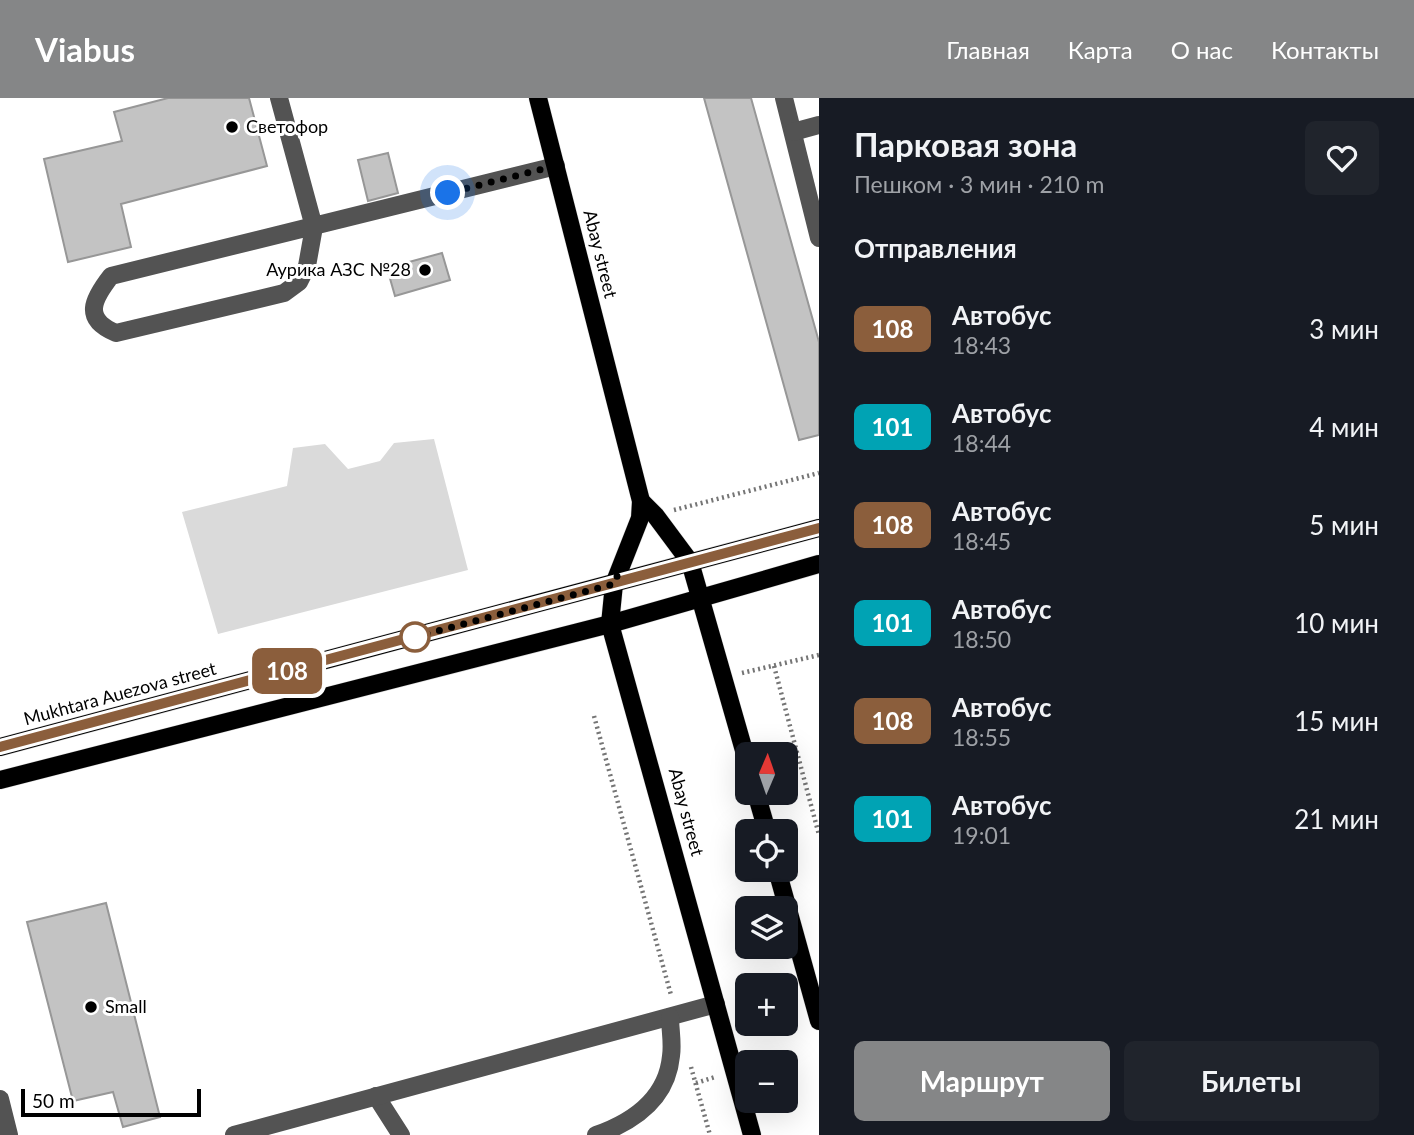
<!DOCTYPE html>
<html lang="ru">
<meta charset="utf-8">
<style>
:root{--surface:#171b24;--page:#20242c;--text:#f1f3f6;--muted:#9ea1a6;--accent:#858687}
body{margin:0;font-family:Lato,sans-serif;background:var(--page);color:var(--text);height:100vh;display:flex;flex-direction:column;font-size:26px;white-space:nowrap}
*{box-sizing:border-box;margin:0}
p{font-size:23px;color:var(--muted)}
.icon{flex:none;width:38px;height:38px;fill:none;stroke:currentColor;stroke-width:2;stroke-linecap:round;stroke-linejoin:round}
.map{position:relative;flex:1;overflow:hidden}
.drawer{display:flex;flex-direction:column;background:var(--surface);width:595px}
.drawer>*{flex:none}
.badge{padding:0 14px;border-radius:10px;font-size:24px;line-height:46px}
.needle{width:46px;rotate:2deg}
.fabs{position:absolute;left:735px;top:644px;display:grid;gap:14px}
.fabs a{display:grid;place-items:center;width:63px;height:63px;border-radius:10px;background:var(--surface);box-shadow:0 7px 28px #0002;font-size:35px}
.scale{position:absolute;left:21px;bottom:18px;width:180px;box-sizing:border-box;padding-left:7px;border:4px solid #000;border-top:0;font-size:19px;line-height:24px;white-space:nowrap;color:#000;-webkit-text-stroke:5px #fff;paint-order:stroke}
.you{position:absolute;width:35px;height:35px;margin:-18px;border:5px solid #fff;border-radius:50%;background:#1a73e8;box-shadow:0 0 0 10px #1a73e833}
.map>.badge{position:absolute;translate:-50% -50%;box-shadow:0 0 0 4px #fff}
h2{padding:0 35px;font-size:26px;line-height:63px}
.round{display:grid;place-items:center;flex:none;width:74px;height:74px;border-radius:10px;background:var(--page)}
.overview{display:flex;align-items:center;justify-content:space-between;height:119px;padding:0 35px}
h1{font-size:33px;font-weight:700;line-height:52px}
.primary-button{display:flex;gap:14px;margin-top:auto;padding:14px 35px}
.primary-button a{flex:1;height:80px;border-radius:10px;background:var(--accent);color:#fff;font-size:28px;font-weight:700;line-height:80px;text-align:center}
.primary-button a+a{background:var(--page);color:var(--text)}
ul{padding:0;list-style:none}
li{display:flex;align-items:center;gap:21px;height:98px;padding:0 35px}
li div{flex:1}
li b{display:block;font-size:26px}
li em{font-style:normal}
li .badge{min-width:77px;font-weight:700;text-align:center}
header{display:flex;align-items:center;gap:42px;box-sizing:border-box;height:98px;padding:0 35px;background:var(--accent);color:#fff}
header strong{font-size:33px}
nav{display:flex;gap:38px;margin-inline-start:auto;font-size:24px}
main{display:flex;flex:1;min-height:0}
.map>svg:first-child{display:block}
.green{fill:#dadada}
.building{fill:#c3c3c3;stroke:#979797;stroke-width:2}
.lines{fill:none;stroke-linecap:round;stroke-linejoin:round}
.major-casing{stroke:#dbdbdb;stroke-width:19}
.path{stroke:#757575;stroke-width:4.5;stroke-dasharray:2 3.5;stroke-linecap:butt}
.minor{stroke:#535353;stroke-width:18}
.major{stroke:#000;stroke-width:18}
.line-casing{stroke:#fff;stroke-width:16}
.line{stroke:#8b5e3c;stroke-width:10}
.walk{stroke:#000;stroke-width:7;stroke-dasharray:0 12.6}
.poi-dot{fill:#000;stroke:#fff;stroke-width:2.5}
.stop-dot{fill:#fff;stroke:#8b5e3c;stroke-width:3.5}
.labels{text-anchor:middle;stroke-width:6;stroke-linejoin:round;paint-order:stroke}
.poi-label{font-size:18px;fill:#000;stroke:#fff;text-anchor:start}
.street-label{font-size:18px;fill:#000;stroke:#fff}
</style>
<header>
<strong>Viabus</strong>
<nav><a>Главная</a><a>Карта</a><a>О нас</a><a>Контакты</a></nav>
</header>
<main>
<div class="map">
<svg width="819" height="1037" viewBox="0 0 819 1037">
<rect width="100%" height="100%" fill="#fff"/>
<!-- green -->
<path class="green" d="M434,341L468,472L218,536L182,414L287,388L293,350L325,346L348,371L380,363L394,345Z"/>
<!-- building -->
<g class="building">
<path d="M168,0H249L267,68L121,106L131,149L68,164L44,61L122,43L114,14Z"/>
<path d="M704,0H751L819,244V337L799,342Z"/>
<path d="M388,55L398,95L368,103L358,62Z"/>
<path d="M442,155L450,182L395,198L387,170Z"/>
<path d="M106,805L160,1019L123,1029L113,994L73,1003L27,824Z"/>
</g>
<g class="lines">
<defs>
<g id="major">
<path d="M538,0L641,403L640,420L614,486L610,526L752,1037"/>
<path d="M641,403L655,417L690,464L747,663"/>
<path d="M0,649L819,430"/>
<path d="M0,682L610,526L819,466"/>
<path d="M756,695L767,733"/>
<path d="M777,772L819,923"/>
</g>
</defs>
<!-- major casing -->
<use href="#major" class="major-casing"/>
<!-- path -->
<g class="path">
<path d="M674,412L819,375"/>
<path d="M774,568L819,737"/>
<path d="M742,575L819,557"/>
<path d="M594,618L671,897"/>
<path d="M691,969L710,1037"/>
<path d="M696,985L715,979"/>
</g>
<!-- minor -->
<g class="minor">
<path d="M279,0L314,129L307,168L299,184L284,195L116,235C82,221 93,201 111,178L556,68"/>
<path d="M784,0L819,140"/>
<path d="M793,34L819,27"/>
<path d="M376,998L401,1037"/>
<path d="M0,1001L9,1037"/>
<path d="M234,1037L716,906"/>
<path d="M596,1037C633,1024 667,1001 671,958C673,945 670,931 670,919"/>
</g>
<!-- major -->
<use href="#major" class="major"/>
</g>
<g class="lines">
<defs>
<path id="line" d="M0,649L819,430"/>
</defs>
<!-- line casing -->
<use href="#line" class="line-casing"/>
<!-- line -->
<use href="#line" class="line"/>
<!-- walk -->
<path class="walk" d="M415,539L614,486L640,420L641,403L555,68L448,95"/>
</g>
<!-- markers -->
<g class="poi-dot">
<circle cx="232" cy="29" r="7"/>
<circle cx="425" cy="172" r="7"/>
<circle cx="91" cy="909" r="7"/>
</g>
<circle class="stop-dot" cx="415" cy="539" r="14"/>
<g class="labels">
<!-- poi labels -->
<g class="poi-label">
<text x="246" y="35">Светофор</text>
<text x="411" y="178" text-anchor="end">Аурика АЗС №28</text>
<text x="105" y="915">Small</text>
</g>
<!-- street labels -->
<g class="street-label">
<text transform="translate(600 156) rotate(76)" y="6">Abay street</text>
<text transform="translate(120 596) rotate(-15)" y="6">Mukhtara Auezova street</text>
<text transform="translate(686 714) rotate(75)" y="6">Abay street</text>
</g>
</g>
</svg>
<div class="fabs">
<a><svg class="needle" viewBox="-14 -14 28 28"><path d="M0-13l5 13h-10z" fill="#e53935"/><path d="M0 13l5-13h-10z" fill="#9ea1a6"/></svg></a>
<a><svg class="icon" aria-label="locate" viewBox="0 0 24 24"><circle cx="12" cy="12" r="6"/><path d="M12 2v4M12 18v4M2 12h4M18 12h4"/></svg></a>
<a><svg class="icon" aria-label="layers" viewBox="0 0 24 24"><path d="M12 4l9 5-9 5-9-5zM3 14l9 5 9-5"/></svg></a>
<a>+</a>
<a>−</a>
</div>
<div class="scale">50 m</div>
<div class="you" style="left:448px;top:95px"></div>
<b class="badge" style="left:287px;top:573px;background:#8b5e3c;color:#fff">108</b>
</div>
<section class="drawer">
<div class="overview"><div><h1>Парковая зона</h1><p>Пешком · 3 мин · 210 m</p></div><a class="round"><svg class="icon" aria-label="heart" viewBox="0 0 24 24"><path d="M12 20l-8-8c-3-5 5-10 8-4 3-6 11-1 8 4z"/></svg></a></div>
<h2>Отправления</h2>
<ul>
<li><span class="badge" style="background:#8b5e3c;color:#fff">108</span><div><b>Автобус</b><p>18:43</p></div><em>3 мин</em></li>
<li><span class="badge" style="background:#00a3b4;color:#fff">101</span><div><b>Автобус</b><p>18:44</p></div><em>4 мин</em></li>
<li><span class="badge" style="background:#8b5e3c;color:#fff">108</span><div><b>Автобус</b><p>18:45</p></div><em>5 мин</em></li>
<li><span class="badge" style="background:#00a3b4;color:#fff">101</span><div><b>Автобус</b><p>18:50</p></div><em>10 мин</em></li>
<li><span class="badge" style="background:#8b5e3c;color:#fff">108</span><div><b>Автобус</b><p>18:55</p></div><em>15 мин</em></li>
<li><span class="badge" style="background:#00a3b4;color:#fff">101</span><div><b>Автобус</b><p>19:01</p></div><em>21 мин</em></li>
</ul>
<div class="primary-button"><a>Маршрут</a><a>Билеты</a></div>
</section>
</main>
